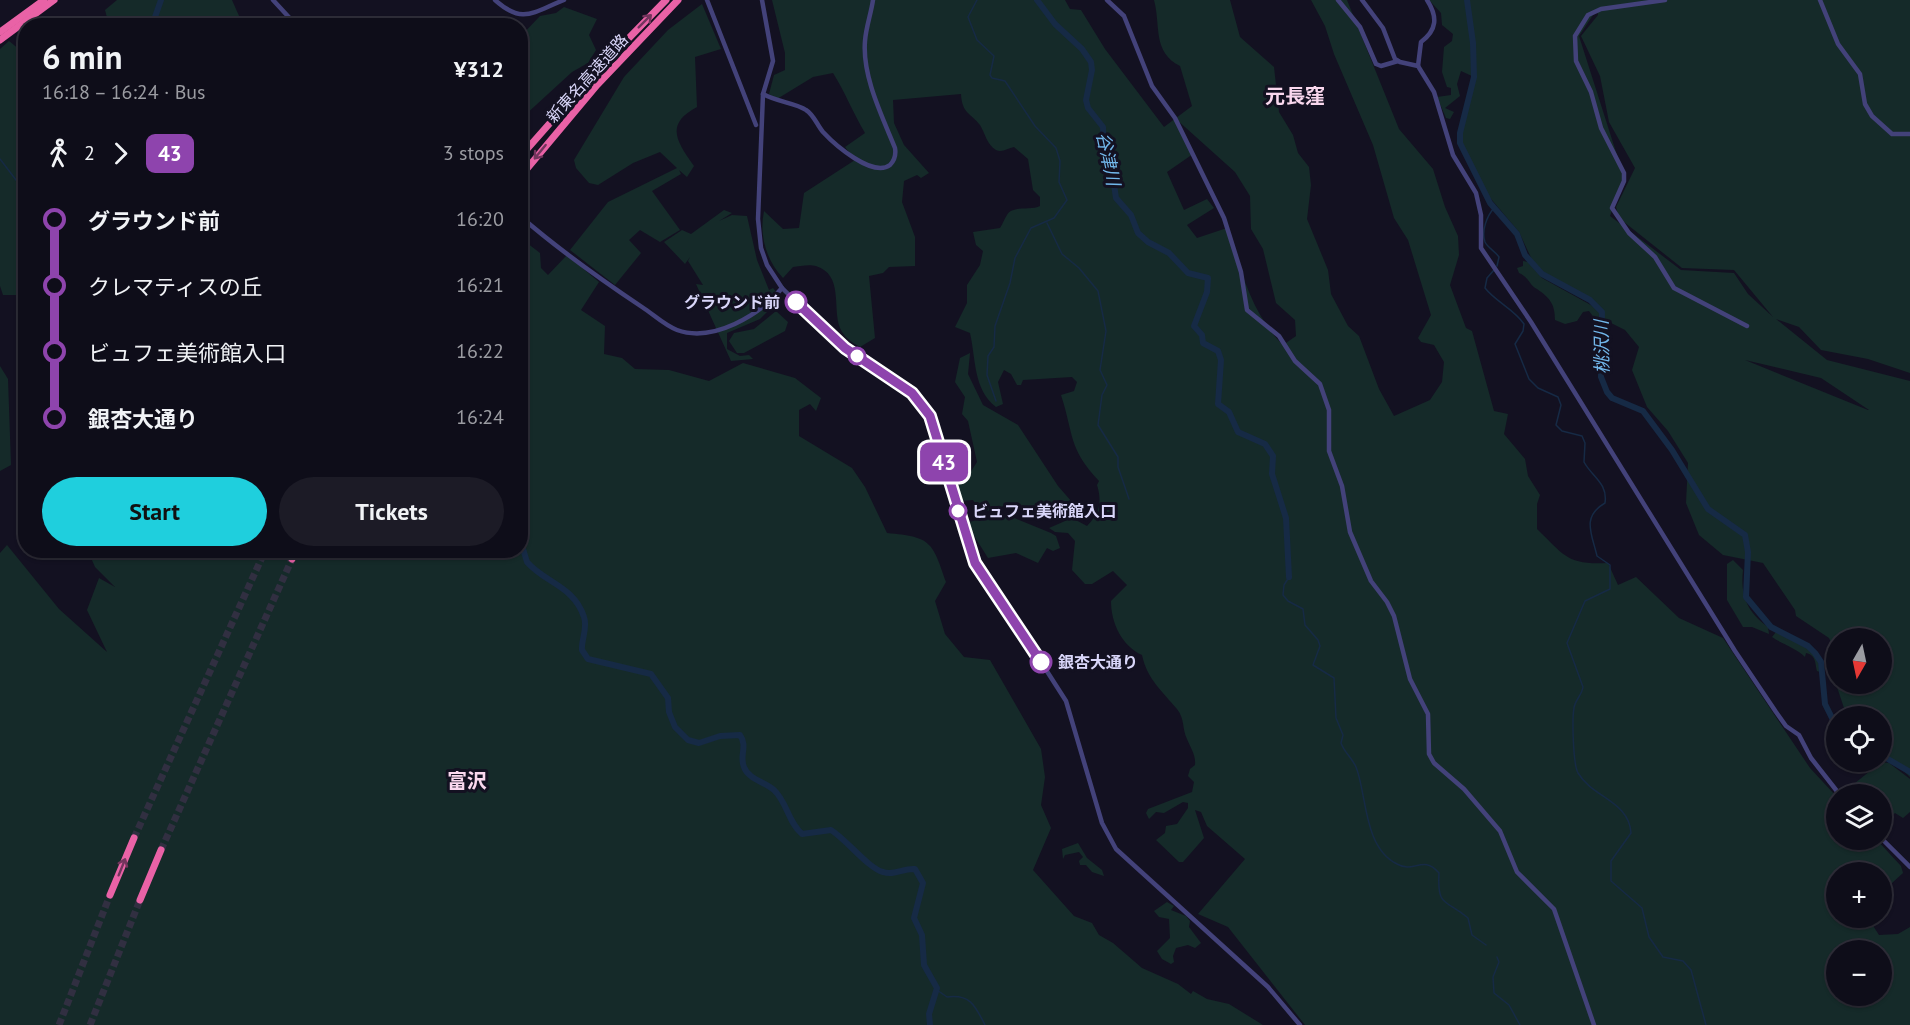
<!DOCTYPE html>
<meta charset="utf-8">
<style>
:root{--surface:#0e0d19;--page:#1c1b26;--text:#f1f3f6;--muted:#9b9ca2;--line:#2e2d38;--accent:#1fcfdd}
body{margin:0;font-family:"PT Sans","Noto Sans JP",sans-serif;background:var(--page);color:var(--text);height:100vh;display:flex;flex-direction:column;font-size:22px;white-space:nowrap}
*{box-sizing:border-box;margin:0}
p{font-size:20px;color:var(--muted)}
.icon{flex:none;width:33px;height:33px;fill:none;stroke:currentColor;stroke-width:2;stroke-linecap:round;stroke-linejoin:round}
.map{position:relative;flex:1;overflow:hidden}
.side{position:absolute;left:18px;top:18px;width:510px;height:540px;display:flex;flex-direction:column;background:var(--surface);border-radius:24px;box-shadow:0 2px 4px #0004,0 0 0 2px var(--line)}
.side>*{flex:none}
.badge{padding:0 12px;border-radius:9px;font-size:21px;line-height:39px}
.needle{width:39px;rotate:189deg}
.fabs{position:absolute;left:1826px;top:628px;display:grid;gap:12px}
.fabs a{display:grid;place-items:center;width:66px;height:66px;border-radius:50%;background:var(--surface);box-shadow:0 2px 4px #0004,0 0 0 2px var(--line);font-size:30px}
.map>.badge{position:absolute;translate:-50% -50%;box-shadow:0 0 0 3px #fff}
.legs{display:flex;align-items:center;gap:9px;height:66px;padding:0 24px;font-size:20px}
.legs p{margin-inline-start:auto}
.headline{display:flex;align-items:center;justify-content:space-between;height:102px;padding:0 24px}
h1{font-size:33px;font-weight:600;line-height:45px}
.action{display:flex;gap:12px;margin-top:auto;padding:12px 24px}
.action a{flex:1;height:69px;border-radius:36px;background:var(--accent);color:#111;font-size:24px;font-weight:600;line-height:69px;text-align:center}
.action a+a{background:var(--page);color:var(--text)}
ul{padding:0 24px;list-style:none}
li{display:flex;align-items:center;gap:21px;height:66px;font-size:22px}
li i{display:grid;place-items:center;width:9px;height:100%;margin:0 8px;background:currentColor}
li i::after{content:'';width:15px;height:15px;margin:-8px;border:4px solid;border-radius:50%;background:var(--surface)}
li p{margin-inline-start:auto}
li:first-child i{background:linear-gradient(#0000 50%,currentColor 0)}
li:last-child i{background:linear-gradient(currentColor 50%,#0000 0)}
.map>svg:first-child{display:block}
.green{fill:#152a29;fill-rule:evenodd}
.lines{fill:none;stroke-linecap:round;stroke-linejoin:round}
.stream{stroke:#162a45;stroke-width:1.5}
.river{stroke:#162a45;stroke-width:6}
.motorway-tunnel{stroke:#312f41;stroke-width:7;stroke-dasharray:7 3.5;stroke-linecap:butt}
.tertiary{stroke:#43427a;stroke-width:4.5}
.motorway{stroke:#e962a6;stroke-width:7}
.oneway{stroke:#73355d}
.line-1-casing{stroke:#fff;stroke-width:14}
.line-1{stroke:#8e44ad;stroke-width:9}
.stop-1-dot{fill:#fff;stroke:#8e44ad;stroke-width:3}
.labels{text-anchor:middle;stroke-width:6;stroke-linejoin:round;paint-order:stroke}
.street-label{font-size:16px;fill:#d9d6f9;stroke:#131121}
.stop-label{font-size:16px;font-weight:bold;fill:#d9d6f9;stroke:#131121;text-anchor:start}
.water-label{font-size:18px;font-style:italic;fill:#72b7eb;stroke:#131121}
.quarter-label{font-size:20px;font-weight:bold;fill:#fad8ee;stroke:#131121}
</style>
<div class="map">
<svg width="1910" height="1025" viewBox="0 0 1910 1025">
<rect width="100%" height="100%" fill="#131121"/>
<!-- green -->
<g class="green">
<path d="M117,0H232L243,25H109L105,10Z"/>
<path d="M772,0H1065L1070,9L1081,10L1105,49L1164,127L1192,106L1180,66C1152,52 1161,25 1154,0H1230L1240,37L1274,67L1279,112L1293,135L1298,153L1309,167L1311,185L1307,219L1328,270L1331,294L1348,326L1359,336L1379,389L1394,416L1430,400L1442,382L1444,362L1434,345L1421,342L1418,338L1431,315L1408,240L1394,218L1373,145L1334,54L1325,26L1311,0H1347L1399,129L1433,169L1445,207L1458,236L1459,255L1450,285L1466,328L1472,331L1494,411L1508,414L1504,434L1525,459L1528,476L1540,495L1537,504V529C1565,556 1567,565 1608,563L1618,585L1636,577L1679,618L1723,638L1810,768L1836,796V840H1877L1901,866L1903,873L1881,893V873H1836V918H1868L1879,935L1898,934L1910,927V1025H1305L1228,927L1198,914L1245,859L1207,826L1201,812L1195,810L1204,838L1183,862H1179L1156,840L1165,833L1166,826L1177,824L1188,808V803L1183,802L1164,813L1156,812L1149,819L1146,813L1148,809L1192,792L1194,782L1188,776L1190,769L1195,765C1196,755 1191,749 1187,739C1182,729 1185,719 1177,709C1162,691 1147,679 1142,655C1122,646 1111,623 1111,601L1127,585L1113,571L1092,584H1085L1072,570L1075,541L1068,533L1055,532L1049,528L1072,518L1087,526C1100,513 1102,501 1097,485L1099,481C1068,448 1074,435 1061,395L1074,391L1077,382L1072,377L1023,380L1021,385H1017L1011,374L1004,370L998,382L1003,404L996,407C973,389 976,359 970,333L955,327L967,303V285L980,265L983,251L976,245L973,232L1000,228C1003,224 1004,219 1007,215C1012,205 1031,211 1040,206V197L1033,190L1028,159L1014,147C1008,148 1002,153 996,150C987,145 985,133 980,125C971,113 962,114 961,94L893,100L894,123L904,145L929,173L921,178L917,175L904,181L902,202L915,237V266L889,267L883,273L869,276L875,338L860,347C851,342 844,337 840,328C832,308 844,275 816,266C810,264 799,266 793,267L783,278C766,260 759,235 764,211L783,229L799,228L804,193L855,160L845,147L865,133C853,113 845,92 833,73L813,77L777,99L769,94L774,75L785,70V53ZM1176,119L1235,172L1250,196L1251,229L1263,249L1276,303L1295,320L1296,336L1283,345C1251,313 1241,270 1227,228L1197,238L1187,225L1214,208L1207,199L1184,210L1167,172L1193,154ZM1836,951H1881V996H1836Z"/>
<path d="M1429,0H1910V373L1868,359L1821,350L1799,327L1776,319L1827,360L1910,381V777L1881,750V717H1847L1836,684H1881V639H1836V653L1829,638L1796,616L1795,610L1763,563L1723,555L1699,535L1686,503L1688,463L1668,431L1647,407L1632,370L1639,347L1625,330L1603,319L1599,306L1554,282L1534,264L1519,232L1486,193L1460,143L1474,77L1461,71L1457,84L1460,96L1445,108L1454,112L1450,119L1446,118L1437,97L1451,95V88L1447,87L1442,72L1444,47L1452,41L1453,34L1442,25L1441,13ZM1597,9L1598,15L1581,36L1600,76L1609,122L1635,168L1616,207L1619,218L1682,268L1734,270L1773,317L1748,294L1734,273L1681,270L1610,216L1624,177L1579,36ZM1745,360L1821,378L1869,410H1868Z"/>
<path d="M702,4L721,49L695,57L697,107C665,124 676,141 694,166L687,177L679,170L681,174L652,191L680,230L660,242L640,230L629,240L641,253L615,285L570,250L608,202L677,168L660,152L633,163L598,185L589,183L576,168L574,160L624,77L668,30Z"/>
<path d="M564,7L597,19L589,35L596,50L588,63L572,72L524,116L520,114L521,36L540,16L556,13Z"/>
<path d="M9,41L25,54V295H3L0,286V49Z"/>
<path d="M724,210L732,213L719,221L732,215L747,216L757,260L769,290L773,288L781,298L760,319L727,333V349L740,356L749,355L753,359L731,361L696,284L703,285L688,261L690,257L685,264L664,242L682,230L691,234Z"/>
<path d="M521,243H527L540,253L541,268L548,275L567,255L599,282L581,310L605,326L604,354L622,358L635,369L669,370L709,381L743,363L795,378L821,398L816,411L810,404L799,410V436L852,468L865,487L887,533C931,537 932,541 946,582L935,601L945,634L964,657L990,660L1041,749L1045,777L1041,805L1051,828L1033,870L1074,916L1092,923L1099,935L1113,943L1142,968L1178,984L1191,994L1193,991L1207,999L1229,1004L1263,1025H0V553L7,545L59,609L107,652L87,610L99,578L115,587L95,567L88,551L520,550Z"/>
<path d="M1523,261L1528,262L1542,278L1598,309C1603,315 1603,327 1597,333L1591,330L1595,319L1589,311L1583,312L1577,321L1565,324L1555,320C1555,304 1550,298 1537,289C1529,285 1530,278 1519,273L1517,268L1523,266Z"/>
<path d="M776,311L788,322L785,331L744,353H737L729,341L734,333L754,329Z"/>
<path d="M970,353L968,374L983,405L1018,425L1058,486L1072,502L1069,510C1045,523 1033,511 1010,504L981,513L973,500L961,501L955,482L968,476L977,462L968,421L962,414L965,397L955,382L960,358Z"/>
<path d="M0,366L8,379L11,465L0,471Z"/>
<path d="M1002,513L1051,533L1056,536L1060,548L1053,551L1047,548L1038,563L1016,553L988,558L966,523Z"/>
<path d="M1733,560L1743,570C1740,596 1748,613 1768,627L1769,634L1752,627H1743L1727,600V564Z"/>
<path d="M1776,632C1795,641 1819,648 1820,672L1817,671C1815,663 1816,655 1806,653L1805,657C1798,649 1782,644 1772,637Z"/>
<path d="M1881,762L1889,763L1910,779V812L1903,818L1895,813L1883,824L1881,795H1855L1849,788Z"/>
<path d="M1078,843L1087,858L1102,870L1104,876L1092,872L1086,865H1080L1079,861L1083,857L1079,852L1065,855L1063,859L1062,849Z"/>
<path d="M1167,902L1174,906L1171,910L1186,916L1190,921L1189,927L1201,943L1195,948L1188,945L1176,948L1173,956L1174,962L1171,964L1162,959L1157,951L1170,938L1169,919L1159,917L1154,911Z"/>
</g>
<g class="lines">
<!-- stream -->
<g class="stream">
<path d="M977,0L968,17L977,40L994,56L990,75L992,78L1005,81L1035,126L1056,148L1060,161L1059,182L1067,200L1054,218L1031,228L1015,258L1010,283L995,326L994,347L988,356L987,375L996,401"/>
<path d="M0,159L26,193"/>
<path d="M1494,208C1487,216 1481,231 1485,242C1487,247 1496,252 1499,257L1497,266"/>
<path d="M1047,223L1062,254L1079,268L1098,291L1106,331L1100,370L1107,385L1102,395L1098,425L1118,457V467L1129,499"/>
<path d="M1494,270L1487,278L1485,288C1496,302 1514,309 1524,324L1523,331L1515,344L1529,379L1538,388L1558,397L1561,405L1556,425L1562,431L1582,436L1585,443L1584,462C1592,477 1608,483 1605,503C1581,517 1592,534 1597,556L1610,565V589L1585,601L1567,643L1583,687C1582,695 1575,700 1574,708C1572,719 1573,764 1578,773C1593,798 1629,801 1631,833L1611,861V881L1642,908L1649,937L1663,957L1683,961L1691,970L1706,1025"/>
<path d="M1289,577L1284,585L1283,595L1288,601L1303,609L1305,625L1318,640L1320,646L1313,665L1334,678L1336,718L1343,735L1341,743C1344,752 1352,758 1356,767C1367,794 1363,847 1397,864C1414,874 1423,854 1439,873C1437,908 1446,899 1468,918L1472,935L1486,945"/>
<path d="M1497,957L1499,962L1493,977L1494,993L1509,1005L1520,1025"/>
<path d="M937,990L947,997C970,994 975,1005 985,1025"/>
</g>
<!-- river -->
<g class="river">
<path d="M1037,0L1055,24L1082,49L1091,62L1092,70L1086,100L1088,108L1103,127L1104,151L1112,171L1116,198L1131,215L1138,233L1148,242L1169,253L1188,273L1208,278L1207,292L1194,326L1202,335L1203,343L1218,351L1221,360L1218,404L1229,412L1238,432L1265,444L1273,456L1272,474L1286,518L1289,577"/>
<path d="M1467,0L1473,43L1474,77L1460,133V143L1490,203L1517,234L1525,255L1542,274L1590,300L1602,312L1601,377L1607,392L1612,398L1643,411L1672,450L1708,509L1745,535L1748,552L1746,597L1771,627L1808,646L1815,653L1821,662L1825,704L1836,726"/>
<path d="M160,26L155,17L161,0"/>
<path d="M520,480L524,504L520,521"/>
<path d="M520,539L527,562C545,583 574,586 584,617C588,628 581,640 582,650L588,659L651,674L668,698L669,712L675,727L688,740L699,743L720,736L740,735C748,746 739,756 744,767C748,779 765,782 774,790C787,802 788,822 802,834L831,830C847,840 868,868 883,872C894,876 903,868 915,869L923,883L914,918L922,935L924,965L937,988L929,1014L930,1025"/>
<path d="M1881,755L1910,772"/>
</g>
<!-- motorway-tunnel -->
<g class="motorway-tunnel">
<path d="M134,838L264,553"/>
<path d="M161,850L292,559"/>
<path d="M59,1025L110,895"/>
<path d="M90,1025L140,900"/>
</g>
<!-- tertiary -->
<g class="tertiary">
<path d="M273,0L297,26"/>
<path d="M495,0C523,25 533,12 564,0"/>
<path d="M707,0L756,125"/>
<path d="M762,0L773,61L763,94L758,219L761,248L767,265L782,288L834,339L912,393L930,416L970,551L1066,701L1102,823L1116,849L1268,987L1300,1025"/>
<path d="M1107,0L1124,16L1152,86L1175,118L1224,218L1241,272L1247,310L1279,336L1295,361L1320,384L1329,410V451L1342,486L1350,532L1371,581L1387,602L1394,616L1410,679L1428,714L1429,754L1434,763L1464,789L1500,831L1517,872L1554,909L1594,1025"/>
<path d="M1338,0L1360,27L1376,64L1381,66L1398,61"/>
<path d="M1362,0L1383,28L1395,59L1400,62L1418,66L1434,92L1453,155L1476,193L1481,215V248L1531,322L1735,651L1776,712L1786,726L1799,735L1811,758L1840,795"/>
<path d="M1665,0L1601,9L1588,15L1575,36L1576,61L1591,92L1601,128L1624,173V181L1612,208L1629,233L1655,257L1674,288L1747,326"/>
<path d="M1820,0L1838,44L1860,74L1865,104L1872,116L1892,134H1910"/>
<path d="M1418,66L1421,42C1437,30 1438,17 1427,0"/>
<path d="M763,94C777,102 796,103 806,110C814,115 817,125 823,132C835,145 873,178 890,165C895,160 896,154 895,148C882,116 862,76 865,41C866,27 871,14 873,0"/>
<path d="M520,216C558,249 600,279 642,307C653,314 664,325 677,330C713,343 760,315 782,288"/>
<path d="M1881,838L1910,867"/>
</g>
<!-- motorway -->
<g class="motorway">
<path d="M0,32L44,0"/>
<path d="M0,40L54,0"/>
<path d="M520,157L588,80L666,0"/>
<path d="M520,177L597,85L678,0"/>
<path d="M264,553L265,550"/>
<path d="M292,559L296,550"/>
<path d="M110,895L134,838"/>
<path d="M140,900L161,850"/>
</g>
</g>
<!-- one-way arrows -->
<defs><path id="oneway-shaft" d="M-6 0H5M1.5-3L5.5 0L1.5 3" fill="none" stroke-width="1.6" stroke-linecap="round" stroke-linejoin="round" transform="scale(1.5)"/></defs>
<g class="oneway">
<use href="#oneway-shaft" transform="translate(645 21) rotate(-45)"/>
<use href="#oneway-shaft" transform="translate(540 152) rotate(129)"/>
<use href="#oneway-shaft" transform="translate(122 867) rotate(-68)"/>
</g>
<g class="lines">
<defs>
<path id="line-1" d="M796,302L845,348L912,393L930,416L975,563L1041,662"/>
</defs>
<!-- line-1 casing -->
<use href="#line-1" class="line-1-casing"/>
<!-- line-1 -->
<use href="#line-1" class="line-1"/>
</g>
<!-- markers -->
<g class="stop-1-dot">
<circle cx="796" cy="302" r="10"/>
<circle cx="857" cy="356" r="8"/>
<circle cx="958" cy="511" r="8"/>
<circle cx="1041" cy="662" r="10"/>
</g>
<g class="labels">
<!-- street labels -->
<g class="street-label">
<text transform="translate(587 78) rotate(-48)" y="6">新東名高速道路</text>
</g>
<!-- stop labels -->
<g class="stop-label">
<text x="780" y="308" text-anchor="end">グラウンド前</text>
<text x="972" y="517">ビュフェ美術館入口</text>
<text x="1058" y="668">銀杏大通り</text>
</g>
<!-- water labels -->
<g class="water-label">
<text transform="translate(1108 159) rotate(78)" y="6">谷津川</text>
<text transform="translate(1602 347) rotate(-91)" y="6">桃沢川</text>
</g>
<!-- quarter labels -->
<g class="quarter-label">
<text x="1295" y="103">元長窪</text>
<text x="467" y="788">富沢</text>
</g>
</g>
</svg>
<div class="fabs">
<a><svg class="needle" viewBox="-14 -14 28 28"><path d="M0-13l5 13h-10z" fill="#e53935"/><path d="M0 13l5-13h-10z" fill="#9b9ca2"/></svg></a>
<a><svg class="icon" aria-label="locate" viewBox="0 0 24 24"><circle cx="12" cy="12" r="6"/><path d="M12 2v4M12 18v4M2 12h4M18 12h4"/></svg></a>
<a><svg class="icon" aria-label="layers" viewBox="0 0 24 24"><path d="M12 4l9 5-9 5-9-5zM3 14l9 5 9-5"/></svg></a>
<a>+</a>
<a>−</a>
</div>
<b class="badge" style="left:944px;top:462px;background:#8e44ad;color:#fff">43</b>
<section class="side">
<div class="headline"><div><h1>6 min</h1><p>16:18 – 16:24 · Bus</p></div><b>¥312</b></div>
<div class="legs"><svg class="icon" aria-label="walk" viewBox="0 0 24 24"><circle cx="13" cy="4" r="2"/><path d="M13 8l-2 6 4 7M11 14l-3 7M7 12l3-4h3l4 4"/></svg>2<svg class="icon" aria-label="forward" viewBox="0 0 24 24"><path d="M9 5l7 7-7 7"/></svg><b class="badge" style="background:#8e44ad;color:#fff">43</b><p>3 stops</p></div>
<ul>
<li><i style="color:#8e44ad"></i><b>グラウンド前</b><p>16:20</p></li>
<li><i style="color:#8e44ad"></i><span>クレマティスの丘</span><p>16:21</p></li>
<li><i style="color:#8e44ad"></i><span>ビュフェ美術館入口</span><p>16:22</p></li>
<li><i style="color:#8e44ad"></i><b>銀杏大通り</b><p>16:24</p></li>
</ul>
<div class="action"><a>Start</a><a>Tickets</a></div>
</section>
</div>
